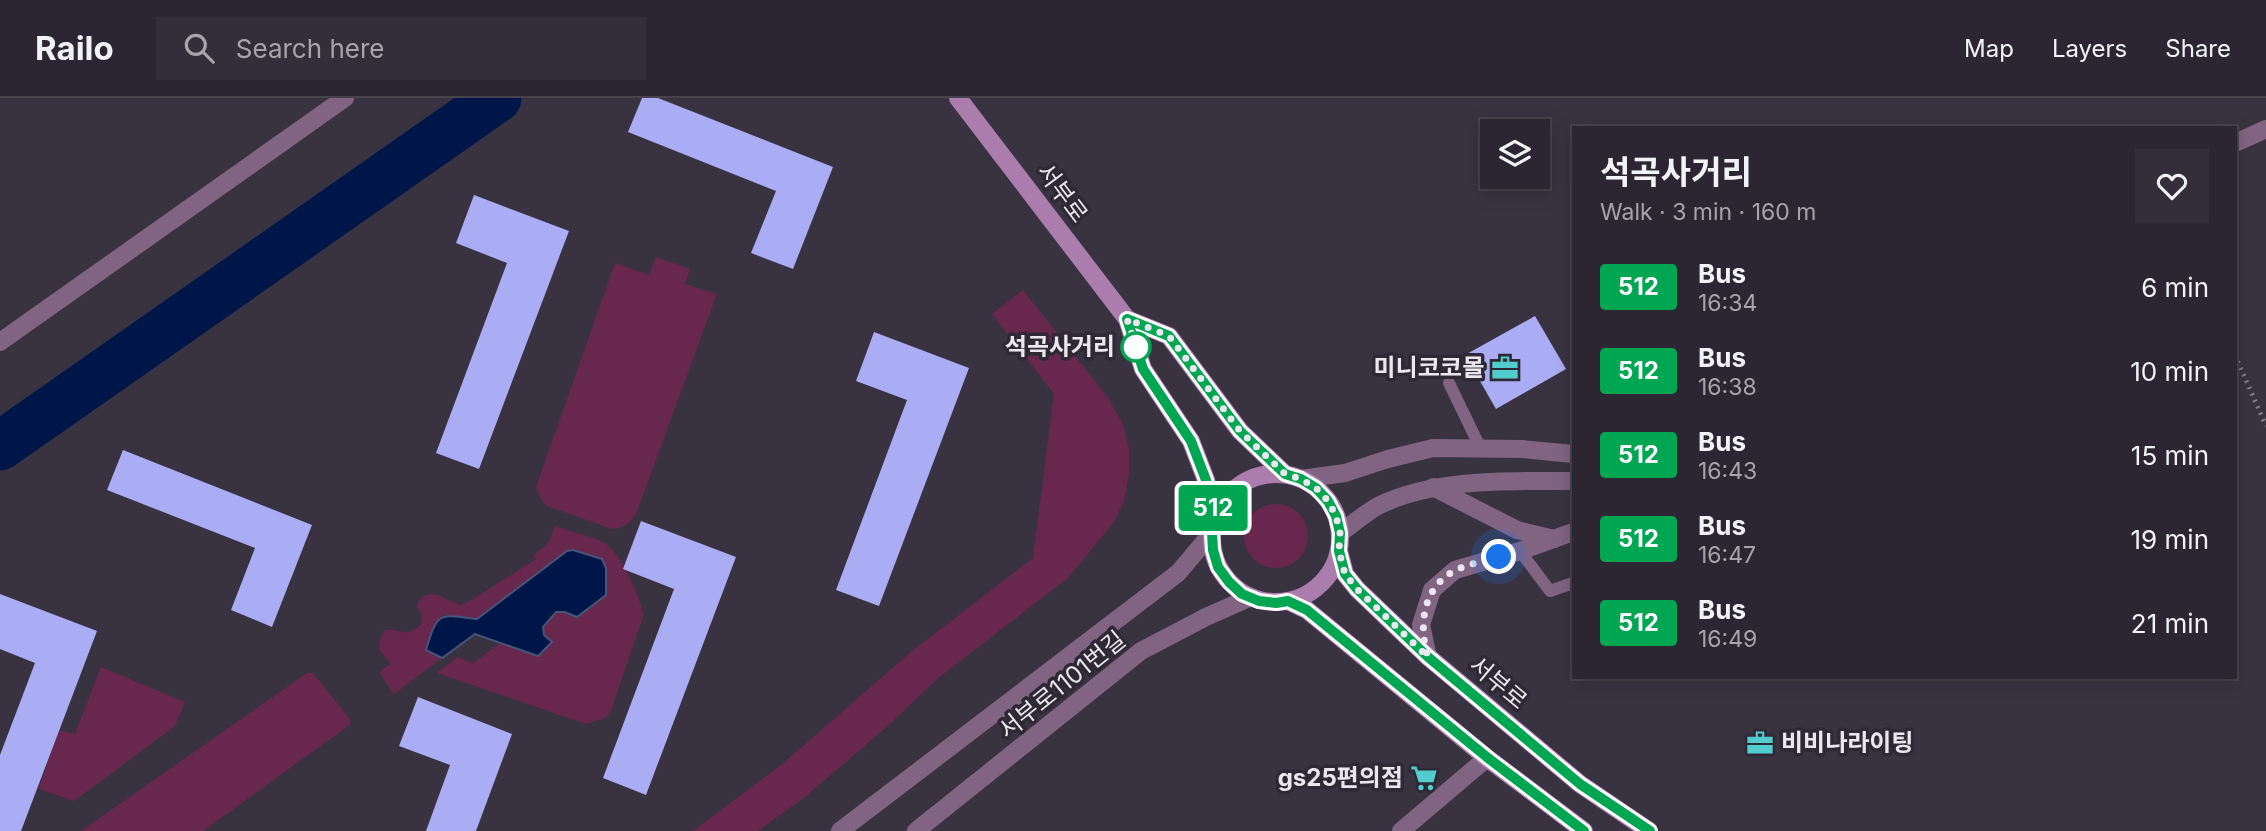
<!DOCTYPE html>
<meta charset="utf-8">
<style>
:root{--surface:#2b2631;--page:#332e39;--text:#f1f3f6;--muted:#a6a5ab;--line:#47434d}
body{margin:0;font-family:Inter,"Noto Sans KR",sans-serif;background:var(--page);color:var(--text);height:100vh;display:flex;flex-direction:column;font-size:26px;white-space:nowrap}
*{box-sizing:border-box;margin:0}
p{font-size:23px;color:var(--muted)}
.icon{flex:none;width:38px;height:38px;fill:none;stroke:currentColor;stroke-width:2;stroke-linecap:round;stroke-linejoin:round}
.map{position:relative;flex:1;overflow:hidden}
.drawer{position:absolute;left:1572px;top:28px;width:665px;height:553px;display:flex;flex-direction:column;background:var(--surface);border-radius:0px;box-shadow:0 4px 18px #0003,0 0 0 2px var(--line)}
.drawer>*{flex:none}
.badge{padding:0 14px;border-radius:5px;font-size:24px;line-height:46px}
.tools{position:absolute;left:1480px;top:21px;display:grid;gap:14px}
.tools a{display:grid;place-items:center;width:70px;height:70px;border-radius:0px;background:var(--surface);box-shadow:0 4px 18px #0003,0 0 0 2px var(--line);font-size:35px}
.you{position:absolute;width:35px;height:35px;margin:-18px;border:5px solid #fff;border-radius:50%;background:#1a73e8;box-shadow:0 0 0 10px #1a73e833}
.map>.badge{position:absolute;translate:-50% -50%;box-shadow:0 0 0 4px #fff}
.round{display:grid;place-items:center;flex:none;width:74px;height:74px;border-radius:0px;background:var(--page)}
.overview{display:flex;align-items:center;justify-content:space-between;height:119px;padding:0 28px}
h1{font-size:33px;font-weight:700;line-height:52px}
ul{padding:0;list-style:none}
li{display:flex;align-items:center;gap:21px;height:84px;padding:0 28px}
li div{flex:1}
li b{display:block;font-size:26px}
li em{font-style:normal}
li .badge{min-width:77px;font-weight:700;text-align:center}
header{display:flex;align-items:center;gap:42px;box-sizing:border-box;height:98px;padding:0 35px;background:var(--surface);border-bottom:2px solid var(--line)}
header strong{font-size:33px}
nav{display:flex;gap:38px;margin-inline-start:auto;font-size:24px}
.search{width:490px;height:63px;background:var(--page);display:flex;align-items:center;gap:18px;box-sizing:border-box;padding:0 24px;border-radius:0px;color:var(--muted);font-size:26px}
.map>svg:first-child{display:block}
.green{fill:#68274d}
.water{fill:#001648;stroke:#46557a;stroke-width:2}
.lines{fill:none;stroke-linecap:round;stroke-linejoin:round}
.river{stroke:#001648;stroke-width:49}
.building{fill:#aaadf4}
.path{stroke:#837e8a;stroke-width:4.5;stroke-dasharray:2 5;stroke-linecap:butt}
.service{stroke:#816482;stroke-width:12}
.minor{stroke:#816482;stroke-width:18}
.tertiary{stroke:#816482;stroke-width:18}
.secondary{stroke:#aa7dac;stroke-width:18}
.line-casing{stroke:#fff;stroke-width:16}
.line{stroke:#00a651;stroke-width:10}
.walk{stroke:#ebe7f0;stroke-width:7;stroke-dasharray:0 12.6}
.stop-dot{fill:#fff;stroke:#00a651;stroke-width:3.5}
.labels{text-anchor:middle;stroke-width:7;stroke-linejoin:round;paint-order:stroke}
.street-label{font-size:24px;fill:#ebe7f0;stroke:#2f2936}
.stop-label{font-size:24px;font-weight:bold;fill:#ebe7f0;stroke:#2f2936;text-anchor:end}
.poi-label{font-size:24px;font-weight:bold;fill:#ebe7f0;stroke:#2f2936;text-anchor:end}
</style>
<header>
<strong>Railo</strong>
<div class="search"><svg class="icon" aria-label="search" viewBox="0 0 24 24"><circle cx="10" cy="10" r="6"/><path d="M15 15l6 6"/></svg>Search here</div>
<nav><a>Map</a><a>Layers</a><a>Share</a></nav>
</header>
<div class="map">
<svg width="2266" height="733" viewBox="0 0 2266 733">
<rect width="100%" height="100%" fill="#393341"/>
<!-- green -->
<g class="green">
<path d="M656,159L690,171L685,186L717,196L636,416C629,426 624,430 612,431L547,408L542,403L536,389L615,165L649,177Z"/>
<path d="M1023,192L1109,301L1122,324L1129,350V375L1124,403L1114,424L1068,480L937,581L890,626L805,699L758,733H693L781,667L912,553L1033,460L1054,296L992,216Z"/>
<circle cx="1276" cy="438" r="32"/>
<path d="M555,428C570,434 588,437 603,444C622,454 638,497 644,516L611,613L605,620L586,626L437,575L457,559L473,565L500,545L538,558L544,537L543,529L556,513L565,514L578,519L605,497L567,453L477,521L445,517L439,521L431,556L442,560L394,596L380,576L382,571L391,566L379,552L380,542L384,532C403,530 406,542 422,525V517L417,508C424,485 446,502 461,507L475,500L536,461L533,458L549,444Z"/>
<path d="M101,569L185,604L175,628L74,703L39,691L58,632L75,636Z"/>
<path d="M307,575H313L349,620L351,626L203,733H81Z"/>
</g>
<!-- water -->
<path class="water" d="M573,452L602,461L606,470V497L577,519L565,514H556L543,529L544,537L552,544L538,558L475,536L442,560L426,552C438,512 439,517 477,521L567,453Z"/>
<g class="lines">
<!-- river -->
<path class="river" d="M0,348L497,0"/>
</g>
<!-- building -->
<g class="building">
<path d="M642,0H658L833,69L793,171L751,155L776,93L628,34Z"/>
<path d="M474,97L569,133L479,371L436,355L507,165L456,145Z"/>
<path d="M1535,218L1566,271L1496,311L1465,257Z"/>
<path d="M874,234L969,270L879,508L836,492L907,302L856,283Z"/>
<path d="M123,352L312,427L272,529L231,512L255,450L107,392Z"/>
<path d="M641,423L736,459L646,697L603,680L674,491L623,471Z"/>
<path d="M0,496L97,533L21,733H0V657L35,565L0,551Z"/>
<path d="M418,599L512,636L476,733H426L450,667L399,648Z"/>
</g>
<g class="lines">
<!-- path -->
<path class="path" d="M2235,257L2266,328"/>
<!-- service -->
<g class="service">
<path d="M1449,285L1481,351"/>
<path d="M1520,453L1550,493L1573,485"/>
</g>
<!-- minor -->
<g class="minor">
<path d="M2235,45L2266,31"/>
<path d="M1401,733L1487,660"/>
</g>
<!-- tertiary -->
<g class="tertiary">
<path d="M0,244L345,0"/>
<path d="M1301,381L1345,375L1388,361L1433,350L1522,351L1573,356"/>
<path d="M1433,389L1517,432L1554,441"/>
<path d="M1340,435C1353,426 1366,414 1380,407C1436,380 1512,383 1573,383"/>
<path d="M1428,559L1421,527L1432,492L1455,472L1520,453L1573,434"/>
<path d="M840,733L1178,475L1212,435"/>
<path d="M916,733L1141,553L1206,519L1251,499"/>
</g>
<!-- secondary -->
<g class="secondary">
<path d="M958,0L1127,221L1143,271L1191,343L1206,382L1215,417"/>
<path d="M1127,221L1169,238L1240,333L1285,376"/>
<circle cx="1276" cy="440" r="64"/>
<path d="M1339,453L1345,476L1357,491L1426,557L1580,686L1649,733"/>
<path d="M1288,503L1307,512L1487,660L1584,733"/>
</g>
</g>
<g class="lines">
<defs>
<path id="line" d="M1584,733L1488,660L1307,512L1288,503L1276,505L1259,503L1242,496L1229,484L1218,469L1213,452L1212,435L1215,418L1206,382L1191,343L1143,271L1127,221L1169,238L1240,333L1285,376L1301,381L1316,390L1328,403L1336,418L1340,435L1339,453L1345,476L1357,491L1428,559L1580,686L1650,733"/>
</defs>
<!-- line casing -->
<use href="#line" class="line-casing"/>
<!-- line -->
<use href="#line" class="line"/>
<!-- walk -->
<path class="walk" d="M1136,249L1138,254L1127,221L1169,238L1240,333L1285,376L1301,381L1316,390L1328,403L1336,418L1340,435L1339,453L1345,476L1357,491L1428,559C1418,527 1423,488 1456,472C1469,466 1485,463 1499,459"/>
</g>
<!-- icons -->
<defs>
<symbol id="office-bare" viewBox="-9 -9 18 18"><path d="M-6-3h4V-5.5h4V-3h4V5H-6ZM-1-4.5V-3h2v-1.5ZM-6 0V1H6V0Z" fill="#52cdcd" stroke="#2f2936" stroke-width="2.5" paint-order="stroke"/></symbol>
<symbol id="supermarket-bare" viewBox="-9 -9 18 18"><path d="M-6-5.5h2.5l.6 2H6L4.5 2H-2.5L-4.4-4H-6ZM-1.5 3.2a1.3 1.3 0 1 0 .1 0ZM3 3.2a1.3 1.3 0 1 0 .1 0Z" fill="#52cdcd" stroke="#2f2936" stroke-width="2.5" paint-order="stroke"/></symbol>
</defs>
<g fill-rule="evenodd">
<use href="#office-bare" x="1486" y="251" width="38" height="38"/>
<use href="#office-bare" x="1741" y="626" width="38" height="38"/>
<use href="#supermarket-bare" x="1405" y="661" width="38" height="38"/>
</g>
<!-- markers -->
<circle class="stop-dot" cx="1136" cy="249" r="14"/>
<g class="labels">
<!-- street labels -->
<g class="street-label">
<text transform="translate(1062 95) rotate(53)" y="8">서부로</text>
<text transform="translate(1498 585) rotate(40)" y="8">서부로</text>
<text transform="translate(1062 587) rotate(-39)" y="8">서부로1101번길</text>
</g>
<!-- stop labels -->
<g class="stop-label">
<text x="1115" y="257">석곡사거리</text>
</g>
<!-- poi labels -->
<g class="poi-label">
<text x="1484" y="278">미니코코몰</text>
<text x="1781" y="653" text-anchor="start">비비나라이팅</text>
<text x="1403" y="688">gs25편의점</text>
</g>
</g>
</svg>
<div class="tools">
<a><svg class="icon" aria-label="layers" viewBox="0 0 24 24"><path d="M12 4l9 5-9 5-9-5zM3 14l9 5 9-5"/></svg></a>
</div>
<div class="you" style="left:1499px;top:459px"></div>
<b class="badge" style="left:1213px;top:410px;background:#00a651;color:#fff">512</b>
<section class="drawer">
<div class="overview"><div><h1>석곡사거리</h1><p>Walk · 3 min · 160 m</p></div><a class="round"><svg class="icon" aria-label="heart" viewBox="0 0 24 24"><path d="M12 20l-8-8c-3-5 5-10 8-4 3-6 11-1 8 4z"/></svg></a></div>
<ul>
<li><span class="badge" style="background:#00a651;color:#fff">512</span><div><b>Bus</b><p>16:34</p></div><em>6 min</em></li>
<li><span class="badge" style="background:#00a651;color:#fff">512</span><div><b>Bus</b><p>16:38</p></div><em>10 min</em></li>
<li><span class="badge" style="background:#00a651;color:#fff">512</span><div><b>Bus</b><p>16:43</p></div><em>15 min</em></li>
<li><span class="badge" style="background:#00a651;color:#fff">512</span><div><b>Bus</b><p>16:47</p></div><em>19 min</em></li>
<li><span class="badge" style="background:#00a651;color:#fff">512</span><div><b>Bus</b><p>16:49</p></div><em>21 min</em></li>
</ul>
</section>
</div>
